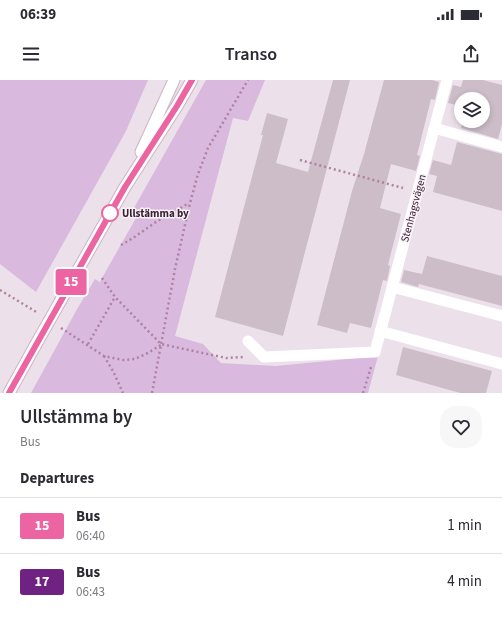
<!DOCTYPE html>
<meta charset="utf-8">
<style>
:root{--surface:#fff;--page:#f7f7f7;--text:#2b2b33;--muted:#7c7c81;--line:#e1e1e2}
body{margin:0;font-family:"Source Sans 3",sans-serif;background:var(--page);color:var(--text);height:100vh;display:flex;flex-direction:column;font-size:15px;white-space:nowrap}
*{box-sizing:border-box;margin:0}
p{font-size:13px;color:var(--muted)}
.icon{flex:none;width:22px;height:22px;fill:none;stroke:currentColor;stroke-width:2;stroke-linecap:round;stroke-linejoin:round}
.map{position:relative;height:313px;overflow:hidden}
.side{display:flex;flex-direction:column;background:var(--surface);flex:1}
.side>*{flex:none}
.badge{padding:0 8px;border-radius:3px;font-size:14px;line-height:26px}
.tools{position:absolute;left:454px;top:12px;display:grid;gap:8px}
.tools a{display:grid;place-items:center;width:36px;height:36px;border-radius:50%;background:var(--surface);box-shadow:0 2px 6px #0003;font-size:20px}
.map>.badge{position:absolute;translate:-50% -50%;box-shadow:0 0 0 2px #fff}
h2{padding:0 20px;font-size:15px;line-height:36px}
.round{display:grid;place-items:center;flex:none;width:42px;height:42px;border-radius:16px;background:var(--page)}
.head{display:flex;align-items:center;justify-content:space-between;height:68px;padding:0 20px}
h1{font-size:19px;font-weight:600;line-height:30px}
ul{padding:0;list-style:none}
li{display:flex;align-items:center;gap:12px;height:56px;padding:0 20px;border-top:1px solid var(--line)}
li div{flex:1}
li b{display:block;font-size:15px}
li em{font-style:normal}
li .badge{min-width:44px;font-weight:700;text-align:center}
.status{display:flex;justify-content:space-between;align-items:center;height:28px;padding:0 20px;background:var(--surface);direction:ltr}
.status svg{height:11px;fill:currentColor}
header{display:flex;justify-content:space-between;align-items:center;height:52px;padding:0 20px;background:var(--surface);font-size:18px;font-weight:600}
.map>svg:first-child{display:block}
.green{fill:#d9b9dd}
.building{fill:#ccbdc9}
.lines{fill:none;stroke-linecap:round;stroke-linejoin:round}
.secondary-casing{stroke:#cbb4c5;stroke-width:13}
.path{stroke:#b081a1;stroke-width:2.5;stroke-dasharray:2 3;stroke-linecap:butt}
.minor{stroke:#fff;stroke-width:11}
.secondary{stroke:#fff;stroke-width:11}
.secondary-bridge-casing{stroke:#cbb4c5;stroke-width:13;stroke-linecap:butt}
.secondary-bridge{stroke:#fff;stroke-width:11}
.line-casing{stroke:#fff;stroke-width:9}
.line{stroke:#ec64a1;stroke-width:6}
.stop-dot{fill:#fff;stroke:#ec64a1;stroke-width:2}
.labels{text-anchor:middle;stroke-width:3;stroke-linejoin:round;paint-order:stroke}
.street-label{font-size:11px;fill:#3c2133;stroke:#f8f1f7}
.stop-label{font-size:11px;font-weight:bold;fill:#3c2133;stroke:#f8f1f7;text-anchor:start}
</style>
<div class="status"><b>06:39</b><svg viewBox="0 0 49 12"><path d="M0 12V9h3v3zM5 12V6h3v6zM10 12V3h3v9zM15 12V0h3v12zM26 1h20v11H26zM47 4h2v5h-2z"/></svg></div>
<header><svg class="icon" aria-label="menu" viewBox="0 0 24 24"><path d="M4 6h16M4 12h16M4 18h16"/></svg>Transo<svg class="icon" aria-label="share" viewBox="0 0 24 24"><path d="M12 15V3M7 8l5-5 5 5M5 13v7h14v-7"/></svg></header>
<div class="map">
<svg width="502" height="313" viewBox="0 0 502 313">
<rect width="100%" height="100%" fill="#ece1ea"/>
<!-- green -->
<g class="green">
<path d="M0,0H148L126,51L36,212L0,184Z"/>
<path d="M206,0H265L248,41L233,38L175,256L203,264L221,283L276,286L378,276L368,313H31L76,231L95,199L100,202L102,198L136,138L130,135Z"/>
</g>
<!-- building -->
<g class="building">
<path d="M333,0H350L283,256L215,237L263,55H261L267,33L288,39L276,83L308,92Z"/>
<path d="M384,0H432L439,2L435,20L431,19L417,75L420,76L416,91L391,84L380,128L401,134L388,185L390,186L387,201L383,200L371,248L350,243L347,253L317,245L352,111L364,74Z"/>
<path d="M463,0H483L502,5V44L498,59L461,48L463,41H483V19H461V26L448,23L453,5L461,7Z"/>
<path d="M457,62L502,74V131L433,112L437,96L429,94L433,80L451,85Z"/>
<path d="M427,176L502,196V226L419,204L418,207L401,202L404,190L422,194Z"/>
<path d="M403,267L492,291L486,313H460L396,295Z"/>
</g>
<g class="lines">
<defs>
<g id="secondary">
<path d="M141,72L174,0"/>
<path d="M61,220L125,107L177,26L192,0"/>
<path d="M9,313L35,266"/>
</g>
</defs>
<!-- secondary casing -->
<use href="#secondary" class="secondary-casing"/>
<!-- path -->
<g class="path">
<path d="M300,80L403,108"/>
<path d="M121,165L133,158L156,142L189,123"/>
<path d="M102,198L115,217L161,264L226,278L243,277"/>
<path d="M0,210L38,233"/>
<path d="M61,248L104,276L123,280L135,279L146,274L161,265"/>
<path d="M88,264L115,217"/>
<path d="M104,276L113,291L123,313"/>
<path d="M152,313L175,189L190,123L198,94L208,68L248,0"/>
<path d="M363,313L371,287"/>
</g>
<!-- minor -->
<g class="minor">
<path d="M434,48L502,67"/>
<path d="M392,207L502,236"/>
<path d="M380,251L502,284"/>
<path d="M248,261L264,277L375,272L447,0"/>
</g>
<!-- secondary -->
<use href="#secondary" class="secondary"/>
<defs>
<path id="secondary-bridge" d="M35,266L61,220"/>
</defs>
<!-- secondary-bridge casing -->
<use href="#secondary-bridge" class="secondary-bridge-casing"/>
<!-- secondary-bridge -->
<use href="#secondary-bridge" class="secondary-bridge"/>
</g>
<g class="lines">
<defs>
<path id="line" d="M9,313L125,107L177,26L192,0"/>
</defs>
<!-- line casing -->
<use href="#line" class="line-casing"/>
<!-- line -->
<use href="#line" class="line"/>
</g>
<!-- markers -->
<circle class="stop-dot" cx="110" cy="133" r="8"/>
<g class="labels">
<!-- street labels -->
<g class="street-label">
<text transform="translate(413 128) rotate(-75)" y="4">Stenhagsvägen</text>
</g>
<!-- stop labels -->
<g class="stop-label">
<text x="122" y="137">Ullstämma by</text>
</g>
</g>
</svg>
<div class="tools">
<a><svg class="icon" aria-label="layers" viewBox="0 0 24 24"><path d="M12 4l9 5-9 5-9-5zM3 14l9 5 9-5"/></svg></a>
</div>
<b class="badge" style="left:71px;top:202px;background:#ec64a1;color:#fff">15</b>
</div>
<section class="side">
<div class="head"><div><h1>Ullstämma by</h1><p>Bus</p></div><a class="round"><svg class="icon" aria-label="heart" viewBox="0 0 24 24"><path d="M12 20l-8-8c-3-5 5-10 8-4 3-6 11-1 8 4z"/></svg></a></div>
<h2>Departures</h2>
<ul>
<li><span class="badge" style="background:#ec64a1;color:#fff">15</span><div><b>Bus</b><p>06:40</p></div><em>1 min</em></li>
<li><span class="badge" style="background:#702283;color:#fff">17</span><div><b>Bus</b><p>06:43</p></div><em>4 min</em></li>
</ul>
</section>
